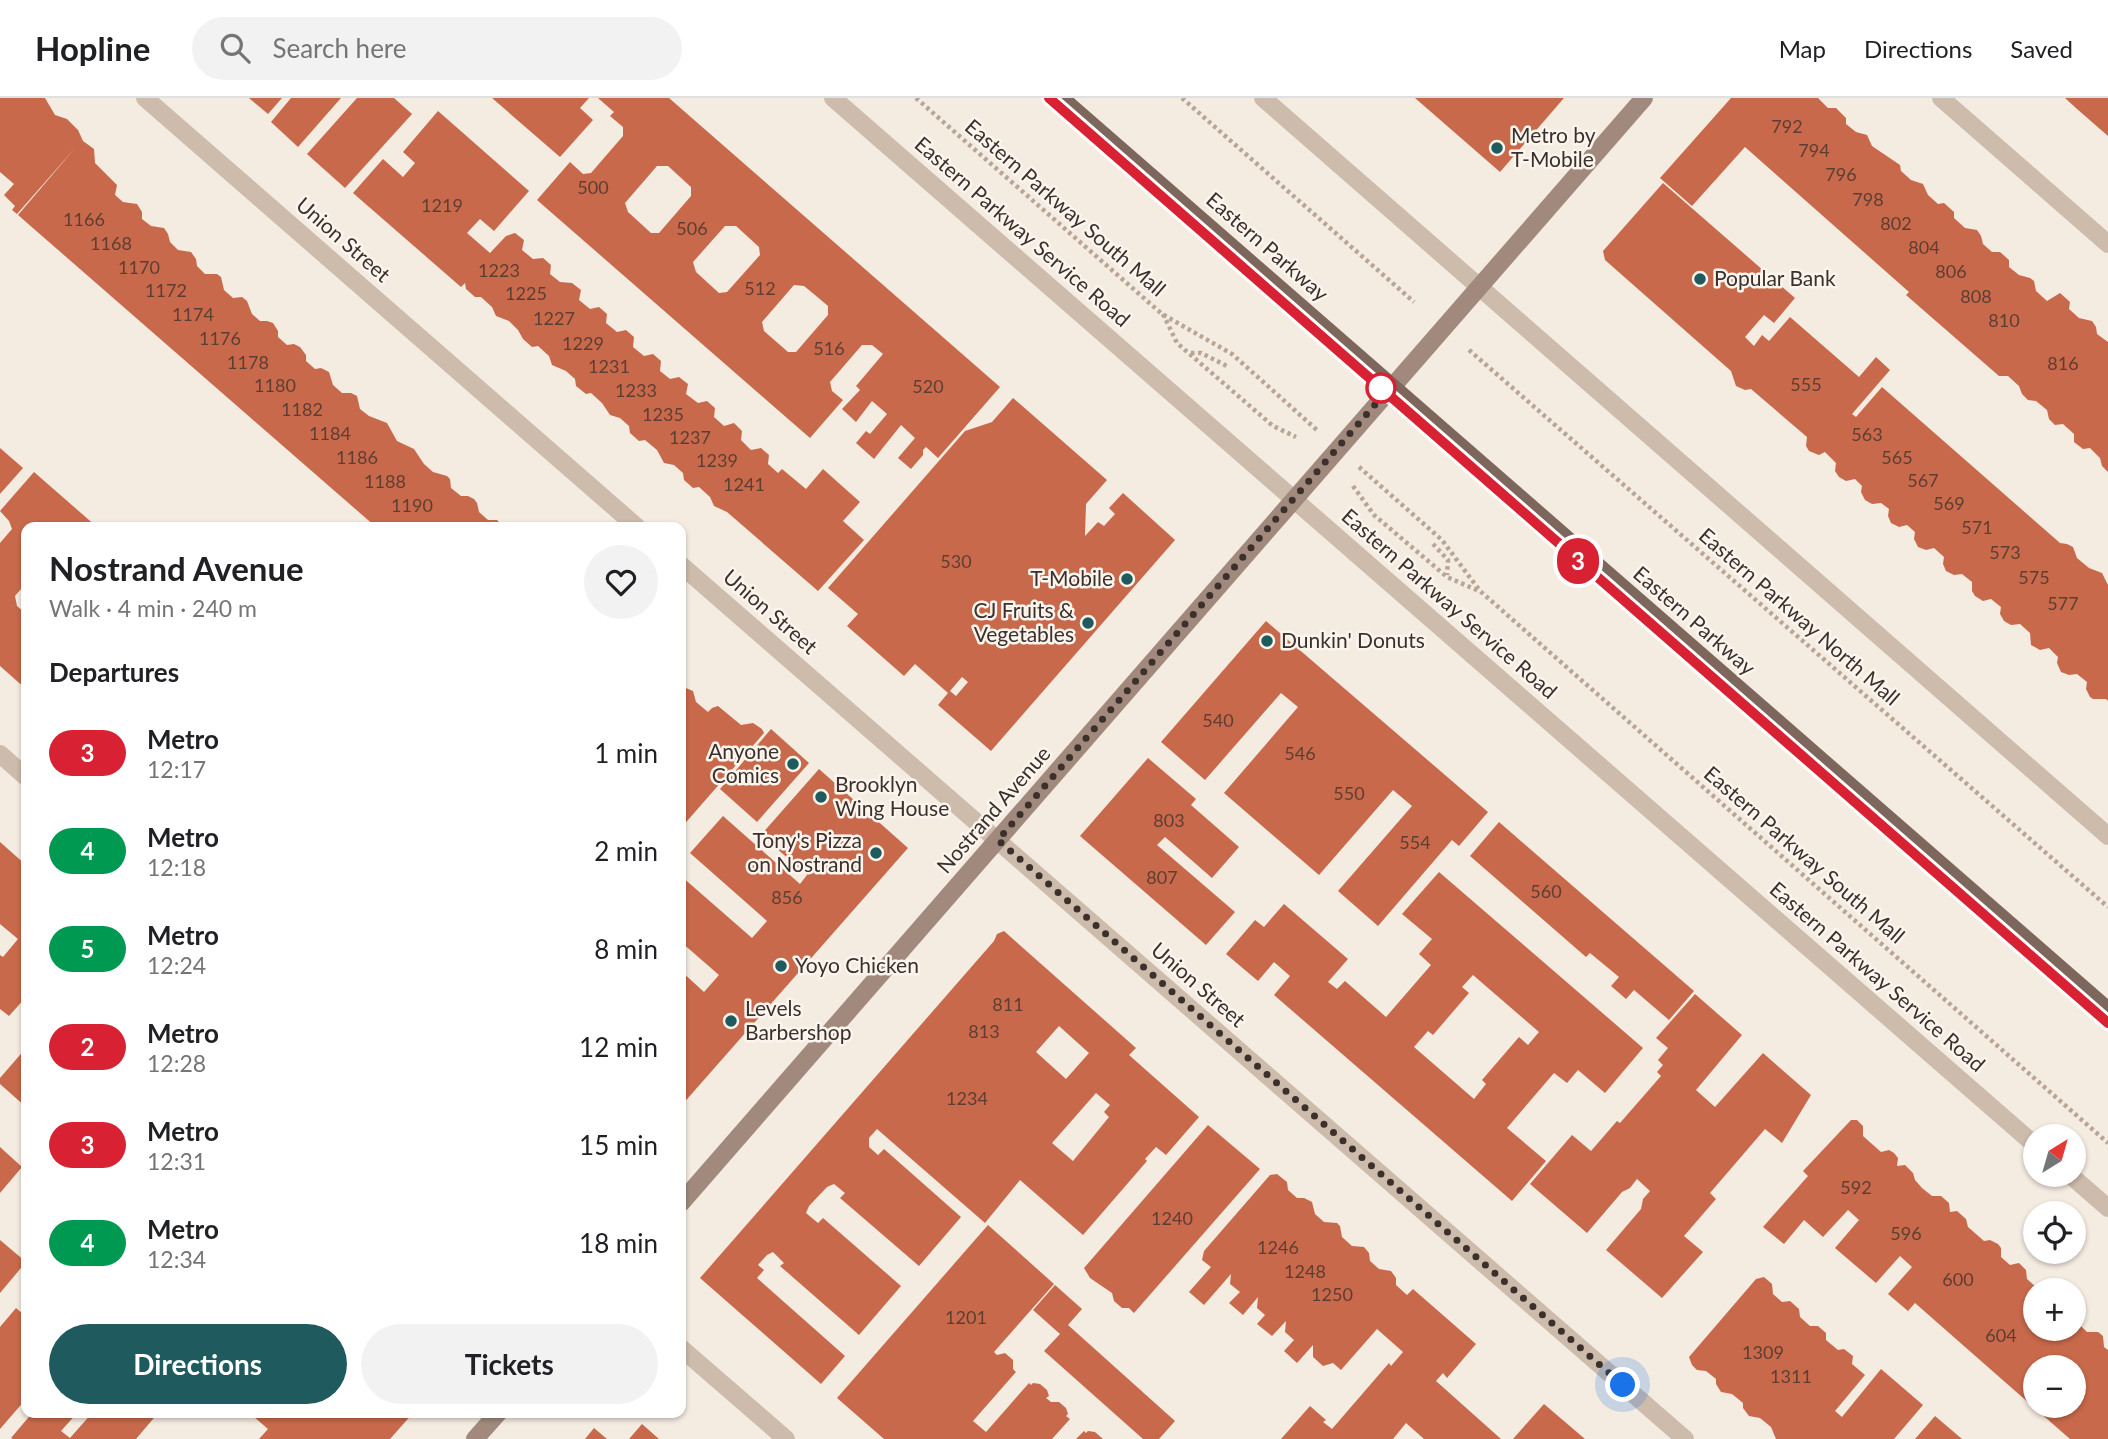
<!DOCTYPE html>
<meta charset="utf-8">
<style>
:root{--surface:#fff;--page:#f2f2f2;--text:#202124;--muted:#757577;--line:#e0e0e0;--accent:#1f5a5e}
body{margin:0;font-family:Lato,sans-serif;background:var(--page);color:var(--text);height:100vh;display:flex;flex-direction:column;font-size:26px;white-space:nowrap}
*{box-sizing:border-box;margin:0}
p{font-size:23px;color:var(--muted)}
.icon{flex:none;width:38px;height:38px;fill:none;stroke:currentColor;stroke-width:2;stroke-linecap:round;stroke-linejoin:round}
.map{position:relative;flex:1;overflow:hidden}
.drawer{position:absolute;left:21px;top:424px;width:665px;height:896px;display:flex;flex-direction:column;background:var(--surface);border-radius:14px;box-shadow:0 2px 5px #0004}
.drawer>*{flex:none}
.badge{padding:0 14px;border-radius:23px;font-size:24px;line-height:46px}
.needle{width:46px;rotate:37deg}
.fabs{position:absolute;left:2023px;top:1026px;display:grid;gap:14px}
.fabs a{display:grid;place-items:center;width:63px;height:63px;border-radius:50%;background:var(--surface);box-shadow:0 2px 5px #0004;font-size:35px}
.you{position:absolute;width:35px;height:35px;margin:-18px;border:5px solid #fff;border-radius:50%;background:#1a73e8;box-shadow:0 0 0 10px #1a73e833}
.map>.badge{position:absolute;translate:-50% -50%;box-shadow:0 0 0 4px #fff}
h2{padding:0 28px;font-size:26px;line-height:63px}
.round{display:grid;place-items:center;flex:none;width:74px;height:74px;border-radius:37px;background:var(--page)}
.summary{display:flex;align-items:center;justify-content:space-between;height:119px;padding:0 28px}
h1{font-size:33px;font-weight:700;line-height:52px}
.button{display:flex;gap:14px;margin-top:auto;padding:14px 28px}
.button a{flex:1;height:80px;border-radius:42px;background:var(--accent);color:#fff;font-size:28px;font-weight:700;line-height:80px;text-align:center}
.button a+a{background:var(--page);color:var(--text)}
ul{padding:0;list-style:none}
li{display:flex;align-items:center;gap:21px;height:98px;padding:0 28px}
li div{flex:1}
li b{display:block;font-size:26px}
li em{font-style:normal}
li .badge{min-width:77px;font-weight:700;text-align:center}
header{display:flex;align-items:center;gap:42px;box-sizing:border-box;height:98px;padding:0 35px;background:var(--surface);border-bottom:2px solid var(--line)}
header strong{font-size:33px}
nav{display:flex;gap:38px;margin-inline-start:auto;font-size:24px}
.search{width:490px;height:63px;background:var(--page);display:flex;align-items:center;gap:18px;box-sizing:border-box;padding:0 24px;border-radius:38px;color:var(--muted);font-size:26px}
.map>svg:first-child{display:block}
.building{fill:#c8694b;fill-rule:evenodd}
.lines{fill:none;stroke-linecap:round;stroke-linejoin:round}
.path{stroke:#b9a596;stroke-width:4.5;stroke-dasharray:3.5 3.5;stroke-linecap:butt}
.street{stroke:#cdbbac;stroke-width:18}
.secondary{stroke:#a18a7d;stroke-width:18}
.primary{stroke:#7d675c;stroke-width:18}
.line-casing{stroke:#fff;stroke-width:16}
.line{stroke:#d82233;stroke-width:10}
.walk{stroke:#3b302b;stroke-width:7;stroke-dasharray:0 12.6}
.poi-dot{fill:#1f5a5e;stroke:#fbf5ee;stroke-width:2.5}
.stop-dot{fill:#fff;stroke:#d82233;stroke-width:3.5}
.labels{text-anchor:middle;stroke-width:5;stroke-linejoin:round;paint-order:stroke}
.number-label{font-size:18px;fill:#5e3e33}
.poi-label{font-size:21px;fill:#3b302b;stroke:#fbf5ee;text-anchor:start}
.street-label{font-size:21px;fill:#3b302b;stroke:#fbf5ee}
</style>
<header>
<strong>Hopline</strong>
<div class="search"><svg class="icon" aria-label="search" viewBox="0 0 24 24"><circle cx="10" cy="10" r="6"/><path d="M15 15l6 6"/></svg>Search here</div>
<nav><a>Map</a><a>Directions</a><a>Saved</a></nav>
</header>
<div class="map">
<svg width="2108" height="1341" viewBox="0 0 2108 1341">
<rect width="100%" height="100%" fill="#f4ebe1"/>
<!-- building -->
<g class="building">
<path d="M0,0H45L55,17L67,21L78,32L83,43L94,51L95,65L117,87L115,97L123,104L137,106L142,114V121L151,128L164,130L168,136L170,144L178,152L191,154L196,161L197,168L205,176H217L221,179L224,192L233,200L242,199L247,203L252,216L260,223H267L273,225L278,233V239L287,247L294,246L300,249L306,257V263L315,271L321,270L329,274L333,287L342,295H351L357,298L360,311L369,318L387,325L397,343L414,351L424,366L433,374L447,378L450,381L451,390L461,398H468L474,401L477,405L479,414L488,422H497L504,429H376L18,117L76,49L17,116L12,112L15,108L4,97L14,86L0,74Z"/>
<path d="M249,0H282L268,16Z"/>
<path d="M291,0H341L298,49L271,24Z"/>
<path d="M357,0H394L412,16L345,90L307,56Z"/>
<path d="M492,0H589L580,10L593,22L560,59Z"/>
<path d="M598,0H669L1000,289L938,360L926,349L923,352V357L911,371L898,360L915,340L901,327L874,361L856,345L866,333L870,336L887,316L872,303L856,324L842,311L860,292L856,288L883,256L872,247H862L830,284L832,293L843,302L810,340L537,102L570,64L583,76L591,75L623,38V29L610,18L614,14ZM657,68H668L691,89V98L659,135H651L628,114L625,105ZM725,128H736L759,149L760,157L727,194L719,195L696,174L693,164ZM794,187L804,188L815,197L828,208V217L796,254H788L764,233L762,224Z"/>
<path d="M1415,0H1564L1500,74Z"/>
<path d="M1731,0H1818L1828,10H1836L1846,20V26L1856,34L1867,37L1872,48L1900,67L1901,73L1911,82L1923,86L1928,97L1938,106L1944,105L1954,114V120L1965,130L1977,132L1981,138L1983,146L1992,154H2000L2009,162V169L2019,177L2030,180L2034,183L2036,193L2047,203L2060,195L2070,204L2069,211L2079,220L2092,223L2096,229L2097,236L2108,244V374L2102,368L2100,360L2090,350L2083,351L2074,344V336L2063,326L2055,327L2049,321L2047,312L2036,303L2028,302L2022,296L2019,288L2008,278H1999L1906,197L1909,194L1745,49L1692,108L1660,80Z"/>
<path d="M2065,0H2108V38L2077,11Z"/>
<path d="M438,13L529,93L494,133L480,121L467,135L490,155L506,138L515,135L524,142L522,152L533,161L543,160L551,167L550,176L560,184L572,185L581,192L579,202L590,211L599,209L607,216L606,225L617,234L626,232L634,239L633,249L644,258L653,256L661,263L660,273L670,281L679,279L688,286L686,296L698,305L707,303L715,310L714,319L724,328L734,325L742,333L741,342L751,352L761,350L769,357L768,366L778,375L782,371L806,391L823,371L860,404L843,423L864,442L818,493L727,414L714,408L710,399L699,389L693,390L684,382L683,375L674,367L664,365L657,352L645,342L639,343L630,335L629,328L620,320L610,317L602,305L591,295L586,296L576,288L575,281L566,273L552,267L549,258L538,248L532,249L523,241L518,232L509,223L496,218L492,209L481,199H475L466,191L465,185L461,189L353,95L383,61L403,79L415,65L403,54Z"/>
<path d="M1663,85L1795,200L1774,225L1764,217L1745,239L1754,248L1762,237L1769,243L1790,219L1859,279L1876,259L1890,272L1852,316L1856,319L1882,289L2060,445L2067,446L2073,449L2077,460L2089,470L2102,475L2108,487V603L2106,601H2093L2090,599L2086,591L2087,584L2077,576L2069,577L2061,574L2057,565L2058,559L2049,550L2040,552L2031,547L2030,535L2020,526L2011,527L2004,523L2000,516L2001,509L1991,501L1983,503L1975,498L1972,493V484L1962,476L1954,477L1946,473L1943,466L1944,459L1934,450L1926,452L1918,449L1914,441L1915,434L1907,427L1899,429L1891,425L1888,418L1889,411L1881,405L1872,406L1865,402L1861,394L1862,388L1855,381L1846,383L1839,379L1835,373L1836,365L1825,354L1819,357L1809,353L1806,348L1807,339L1751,291L1745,292L1736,288L1731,273L1605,162L1603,153Z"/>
<path d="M1013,300L1107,382L1086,406L1085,438L1098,424L1104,428L1115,416L1109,410L1123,395L1175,442L991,653L938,607L948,595L915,566L904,578L847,528L858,516L828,490L965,333L992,324ZM962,579L968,584L956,598L950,593Z"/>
<path d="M0,350L23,370L0,396Z"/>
<path d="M34,374L97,429H26V485L15,498L17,508L26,516V591L0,568V445L12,431L9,423L0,413Z"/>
<path d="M1266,523L1488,714L1459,748L1452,742L1378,828L1338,793L1412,708L1393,692L1319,777L1224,695L1298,609L1281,595L1205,682L1161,644Z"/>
<path d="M681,588L693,593L696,604L708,614L712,610L718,608L741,627L753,625L762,631L764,635L681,730Z"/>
<path d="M771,631L809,665L757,724L720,691Z"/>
<path d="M1148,660L1196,701L1191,707L1239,749L1212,780L1165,739L1157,747L1235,814L1206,847L1080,738Z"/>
<path d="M819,671L908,750L681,1008V873L704,894L719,877L681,844V778L752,840L767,823L690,755L723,718L800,786L807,777L761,737Z"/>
<path d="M1499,724L1694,893L1669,922L1634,892L1626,901L1611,888L1619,879L1590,855L1586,859L1470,758Z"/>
<path d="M0,744L26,767V899L9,918L0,911V857L3,859L18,841L0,826Z"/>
<path d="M1439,774L1643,950L1605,995L1578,972L1567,985L1554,975L1507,1030L1546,1063L1512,1103L1274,897L1290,878L1274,864L1258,883L1226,856L1255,822L1264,829L1284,806L1348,861L1328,884L1337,891L1345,883L1386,919L1431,867L1419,856L1432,841L1402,816ZM1473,877L1539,934L1528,947L1519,939L1482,982L1486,986L1474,1001L1414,949L1428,933L1433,937L1469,895L1462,889Z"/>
<path d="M1004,833L1136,950L1129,957L1199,1019L1166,1057L1156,1049L1145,1061L1147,1063L1083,1137L1020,1082L985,1125L877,1031L869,1040V1049L878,1057L884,1051L961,1119L919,1168L840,1100L845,1095L834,1086L827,1089L809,1108L806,1115L818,1125L823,1120L901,1188L859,1237L780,1168L784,1165L773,1154L767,1157L758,1167L764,1172L757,1180L845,1258L821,1286L700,1180L994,843L997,836ZM1059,928L1089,955L1066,981L1036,954ZM1096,995L1110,1007L1104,1014L1109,1019L1073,1063L1052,1045Z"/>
<path d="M1695,896L1742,937L1696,992L1715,1009L1763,955L1811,997L1782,1045L1765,1031L1710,1095L1716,1101L1684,1138L1703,1154L1662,1200L1606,1152L1641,1111L1643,1101L1650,1093L1637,1081L1630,1090L1622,1094L1587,1135L1530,1086L1572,1037L1591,1053L1617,1023L1620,1025L1661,978L1657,974L1663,967L1658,962L1668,950L1656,940Z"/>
<path d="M26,950V1009L0,986V980Z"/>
<path d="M1851,1022H1857L1863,1028V1038L1881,1054L1889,1052L1894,1055L1898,1060L1897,1068L1905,1067L1913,1075L1915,1082L1922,1090L1932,1098H1941L1949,1105L1950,1114L1957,1113L1966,1121L1968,1129L1984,1143L1990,1142L1998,1146L2001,1150V1159L2010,1167L2019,1165L2026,1172L2027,1181L2037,1190L2045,1188L2049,1192H2035V1230H2074V1212L2079,1221L2080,1227L2087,1234H2098L2103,1238L2104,1249L2108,1252V1341H2070L1915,1205L1908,1213L1888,1196L1912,1169L1900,1158L1876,1185L1835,1150L1859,1122L1848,1112L1823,1139L1804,1122L1784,1146L1763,1129L1808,1078L1803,1073ZM2035,1269H2074V1307H2035Z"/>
<path d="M1208,1027L1260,1071L1134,1215L1129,1210H1122L1114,1203L1112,1195L1090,1180L1084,1170Z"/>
<path d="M0,1049L22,1069L0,1095Z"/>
<path d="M1277,1076L1287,1084L1288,1092L1297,1100H1304L1312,1104L1315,1116L1324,1124L1337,1125L1340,1128L1342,1139L1352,1148L1364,1149L1369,1155L1370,1163L1379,1171L1391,1173L1396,1180V1187L1407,1197L1413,1191L1476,1246L1447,1280L1443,1275L1436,1283L1501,1341H1424L1406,1325L1393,1341H1281L1310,1308L1326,1322L1323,1324L1332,1331L1389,1265L1391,1268L1403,1254L1377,1231L1341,1272L1333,1265L1323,1268L1313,1259V1247L1297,1265L1284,1253L1294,1242L1285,1234L1286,1223L1272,1238L1257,1226L1265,1217L1257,1210L1258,1199L1243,1217L1229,1205L1240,1194L1230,1186L1231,1176L1204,1207L1189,1194L1211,1169L1202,1162L1204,1153L1270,1077Z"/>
<path d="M988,1127L1054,1186L994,1254L997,1257L1005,1255L1013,1262V1271L1016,1274L973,1323L986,1334L1029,1285L1031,1287L1033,1285L1040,1286L1047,1292L1049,1298L1046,1300L1051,1304H1059L1066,1310L1068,1316L1066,1318L1070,1321L1052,1341H884L837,1300Z"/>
<path d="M0,1142L26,1164L0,1195Z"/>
<path d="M1764,1179L1772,1186L1773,1196L1782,1204L1790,1203L1799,1211L1800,1219L1810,1228H1818L1826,1235V1242L1838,1252L1844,1251L1853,1258L1852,1266L1865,1277L1835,1313L1842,1319L1881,1271L1923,1307L1894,1341H1776L1771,1329L1760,1320L1749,1318L1743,1310V1305L1732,1296L1721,1294L1716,1286V1281L1706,1273L1697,1272L1692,1267L1689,1259L1756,1181Z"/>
<path d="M1055,1187L1082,1211L1068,1227L1175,1323L1159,1341H1143L1044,1253L1060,1236L1033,1212Z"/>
<path d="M16,1210L23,1216L26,1212V1301L0,1331V1229Z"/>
<path d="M1544,1306L1585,1341H1513Z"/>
<path d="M33,1314H78L61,1333L70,1340L93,1314H159L136,1341H13L11,1340Z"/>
<path d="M248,1314H414L390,1341H259L268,1331Z"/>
<path d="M1935,1318L1962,1341H1915Z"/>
<path d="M642,1326L659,1341H629Z"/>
<path d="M594,1330L607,1341H585Z"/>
<path d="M1084,1333L1086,1335L1088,1333L1095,1334L1103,1341H1076Z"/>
</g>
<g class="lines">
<!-- path -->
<g class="path">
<path d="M916,0L1162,216L1232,256L1318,333"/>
<path d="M1182,0L1414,204"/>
<path d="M1163,216L1177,245L1273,328L1296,339"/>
<path d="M1469,252L2108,809"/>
<path d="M1191,255H1201L1227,268"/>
<path d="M1359,369L1442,442L1480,493L2108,1045"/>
<path d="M1353,388L1374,417L1447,479L1479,493"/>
<path d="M1433,446L1448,462L1447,477"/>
</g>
<!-- street -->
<g class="street">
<path d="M145,0L637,429"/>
<path d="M833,0L2035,1047"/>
<path d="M1263,0L2108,738"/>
<path d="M1941,0L2108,146"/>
<path d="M681,467L1685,1341"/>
<path d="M0,656L26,679"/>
<path d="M2069,1076L2108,1110"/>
<path d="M681,1250L786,1341"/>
</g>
<!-- secondary -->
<g class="secondary">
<path d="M681,1105L1644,0"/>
<path d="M475,1341L499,1314"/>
</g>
<!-- primary -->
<path class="primary" d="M1060,0C1410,304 1758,609 2108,913"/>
</g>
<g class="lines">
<defs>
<path id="line" d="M1049,0L2108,925"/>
</defs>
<!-- line casing -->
<use href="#line" class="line-casing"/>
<!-- line -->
<use href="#line" class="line"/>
<!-- walk -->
<path class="walk" d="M1381,290L1392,287L998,742L1623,1287"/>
</g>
<!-- markers -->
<g class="poi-dot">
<circle cx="1497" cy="50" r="7"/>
<circle cx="1700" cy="181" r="7"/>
<circle cx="1127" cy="481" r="7"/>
<circle cx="1088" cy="525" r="7"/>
<circle cx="1267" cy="543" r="7"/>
<circle cx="793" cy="666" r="7"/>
<circle cx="821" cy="699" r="7"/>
<circle cx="876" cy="755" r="7"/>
<circle cx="781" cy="868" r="7"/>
<circle cx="731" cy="923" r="7"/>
</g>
<circle class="stop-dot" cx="1381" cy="290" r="14"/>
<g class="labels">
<!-- number labels -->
<g class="number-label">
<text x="1787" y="35">792</text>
<text x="1814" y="59">794</text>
<text x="1841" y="83">796</text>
<text x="593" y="96">500</text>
<text x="1868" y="108">798</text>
<text x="442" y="114">1219</text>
<text x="84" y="128">1166</text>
<text x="1896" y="132">802</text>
<text x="692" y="137">506</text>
<text x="111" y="152">1168</text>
<text x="1924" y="156">804</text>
<text x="139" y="176">1170</text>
<text x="499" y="179">1223</text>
<text x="1951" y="180">806</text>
<text x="760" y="197">512</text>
<text x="166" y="199">1172</text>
<text x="526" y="202">1225</text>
<text x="1976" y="205">808</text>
<text x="193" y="223">1174</text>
<text x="554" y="227">1227</text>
<text x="2004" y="229">810</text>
<text x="220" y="247">1176</text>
<text x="583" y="252">1229</text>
<text x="829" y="257">516</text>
<text x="248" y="271">1178</text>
<text x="2063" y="272">816</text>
<text x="609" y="275">1231</text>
<text x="1806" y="293">555</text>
<text x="275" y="294">1180</text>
<text x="928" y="295">520</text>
<text x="636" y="299">1233</text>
<text x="302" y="318">1182</text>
<text x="663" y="323">1235</text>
<text x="330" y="342">1184</text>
<text x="1867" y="343">563</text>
<text x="690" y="346">1237</text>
<text x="357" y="366">1186</text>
<text x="1897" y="366">565</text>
<text x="717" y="369">1239</text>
<text x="1923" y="389">567</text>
<text x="385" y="390">1188</text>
<text x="744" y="393">1241</text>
<text x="1949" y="412">569</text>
<text x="412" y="414">1190</text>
<text x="1977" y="436">571</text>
<text x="2005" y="461">573</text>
<text x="956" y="470">530</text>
<text x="2034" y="486">575</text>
<text x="2063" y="512">577</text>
<text x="1218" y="629">540</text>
<text x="1300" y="662">546</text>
<text x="1349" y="702">550</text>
<text x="1169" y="729">803</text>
<text x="1415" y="751">554</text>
<text x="1162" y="786">807</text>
<text x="1546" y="800">560</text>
<text x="787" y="806">856</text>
<text x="1008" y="913">811</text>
<text x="984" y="940">813</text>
<text x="967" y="1007">1234</text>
<text x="1856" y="1096">592</text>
<text x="1172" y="1127">1240</text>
<text x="1906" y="1142">596</text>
<text x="1278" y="1156">1246</text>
<text x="1305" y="1180">1248</text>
<text x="1958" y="1188">600</text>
<text x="1332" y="1203">1250</text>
<text x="966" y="1226">1201</text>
<text x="2001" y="1244">604</text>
<text x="1763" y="1261">1309</text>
<text x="1791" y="1285">1311</text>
</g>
<!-- poi labels -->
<g class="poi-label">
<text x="1511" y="45">Metro by<tspan x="1511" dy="24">T-Mobile</tspan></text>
<text x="1714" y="188">Popular Bank</text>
<text x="1113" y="488" text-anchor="end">T-Mobile</text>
<text x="1074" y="520" text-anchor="end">CJ Fruits &amp;<tspan x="1074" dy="24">Vegetables</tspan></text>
<text x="1281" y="550">Dunkin' Donuts</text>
<text x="779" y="661" text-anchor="end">Anyone<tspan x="779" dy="24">Comics</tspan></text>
<text x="835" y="694">Brooklyn<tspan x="835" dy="24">Wing House</tspan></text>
<text x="862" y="750" text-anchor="end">Tony's Pizza<tspan x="862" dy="24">on Nostrand</tspan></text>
<text x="795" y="875">Yoyo Chicken</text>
<text x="745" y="918">Levels<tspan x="745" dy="24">Barbershop</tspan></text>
</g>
<!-- street labels -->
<g class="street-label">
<text transform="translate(1065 110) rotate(41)" y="7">Eastern Parkway South Mall</text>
<text transform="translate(1022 134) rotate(41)" y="7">Eastern Parkway Service Road</text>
<text transform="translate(343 142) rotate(41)" y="7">Union Street</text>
<text transform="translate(1267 149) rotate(41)" y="7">Eastern Parkway</text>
<text transform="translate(1449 506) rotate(41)" y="7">Eastern Parkway Service Road</text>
<text transform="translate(770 514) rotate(41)" y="7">Union Street</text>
<text transform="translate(1799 519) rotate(41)" y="7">Eastern Parkway North Mall</text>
<text transform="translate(1694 523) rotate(41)" y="7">Eastern Parkway</text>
<text transform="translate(994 712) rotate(-49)" y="7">Nostrand Avenue</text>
<text transform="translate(1804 757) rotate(41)" y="7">Eastern Parkway South Mall</text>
<text transform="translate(1877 879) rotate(41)" y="7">Eastern Parkway Service Road</text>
<text transform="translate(1198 887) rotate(41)" y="7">Union Street</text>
</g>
</g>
</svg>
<div class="fabs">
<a><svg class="needle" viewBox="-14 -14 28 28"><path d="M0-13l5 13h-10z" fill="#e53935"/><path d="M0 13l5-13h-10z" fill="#757577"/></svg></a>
<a><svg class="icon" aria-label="locate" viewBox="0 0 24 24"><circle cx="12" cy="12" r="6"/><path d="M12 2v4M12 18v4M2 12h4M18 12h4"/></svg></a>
<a>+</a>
<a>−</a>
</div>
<div class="you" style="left:1623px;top:1287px"></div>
<b class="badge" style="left:1578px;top:463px;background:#d82233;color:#fff">3</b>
<section class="drawer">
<div class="summary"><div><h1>Nostrand Avenue</h1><p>Walk · 4 min · 240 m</p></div><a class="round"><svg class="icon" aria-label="heart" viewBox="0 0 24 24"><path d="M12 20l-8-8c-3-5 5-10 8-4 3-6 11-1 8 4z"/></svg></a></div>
<h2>Departures</h2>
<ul>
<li><span class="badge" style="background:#d82233;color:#fff">3</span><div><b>Metro</b><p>12:17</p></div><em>1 min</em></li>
<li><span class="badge" style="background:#009952;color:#fff">4</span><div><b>Metro</b><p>12:18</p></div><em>2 min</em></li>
<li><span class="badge" style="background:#009952;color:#fff">5</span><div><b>Metro</b><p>12:24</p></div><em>8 min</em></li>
<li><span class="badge" style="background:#d82233;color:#fff">2</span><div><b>Metro</b><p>12:28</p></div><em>12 min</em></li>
<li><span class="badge" style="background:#d82233;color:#fff">3</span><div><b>Metro</b><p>12:31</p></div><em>15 min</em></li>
<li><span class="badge" style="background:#009952;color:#fff">4</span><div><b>Metro</b><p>12:34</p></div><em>18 min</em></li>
</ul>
<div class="button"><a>Directions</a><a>Tickets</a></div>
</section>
</div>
